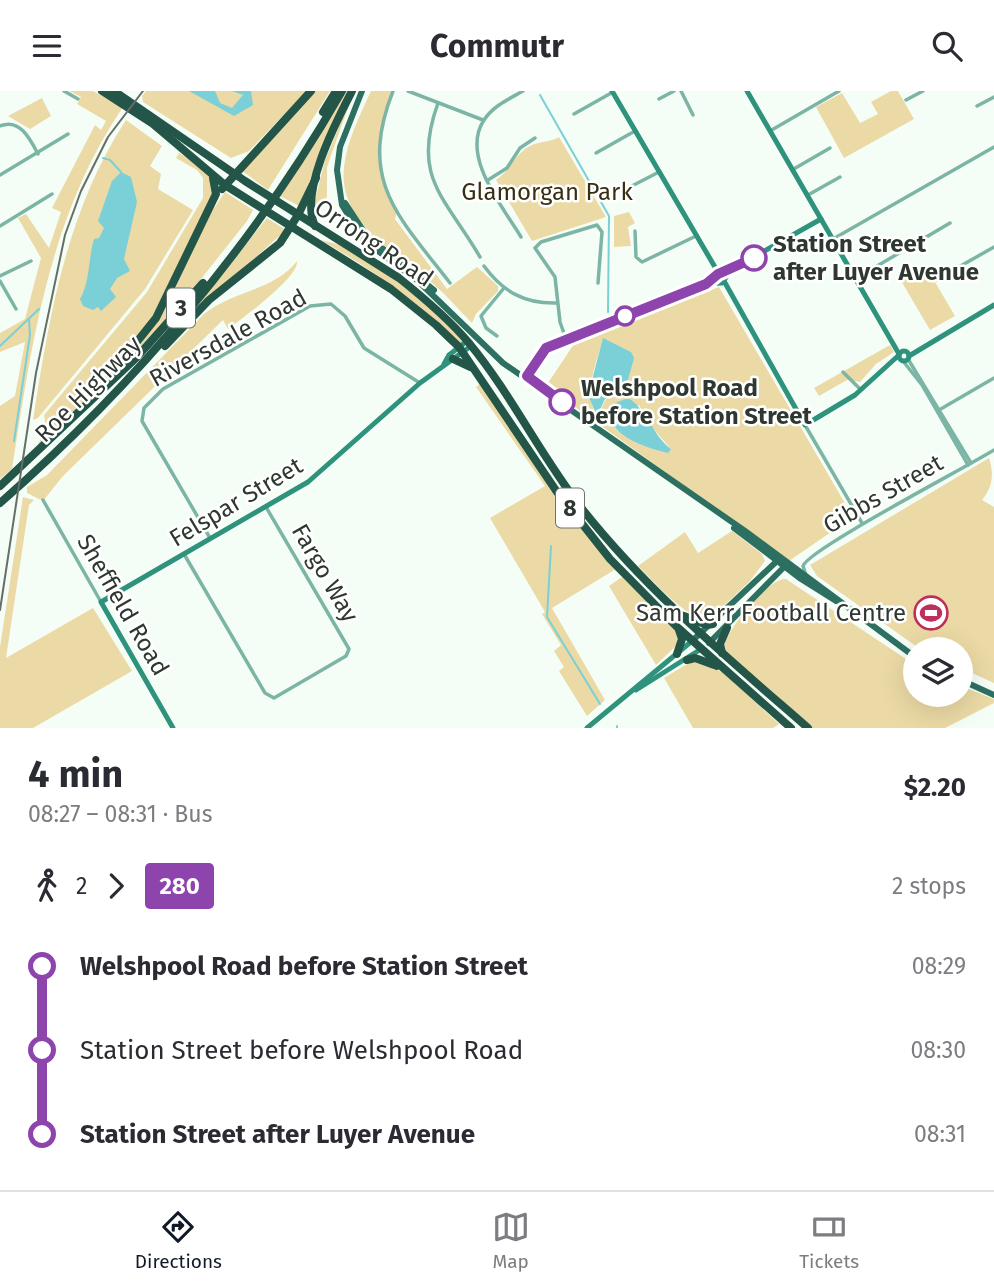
<!DOCTYPE html>
<meta charset="utf-8">
<style>
:root{--surface:#fff;--page:#f7f7f7;--text:#2b2b33;--muted:#7c7c81;--line:#e1e1e2;--accent:#111827}
body{margin:0;font-family:"Fira Sans",sans-serif;background:var(--page);color:var(--text);height:100vh;display:flex;flex-direction:column;font-size:26px;white-space:nowrap}
*{box-sizing:border-box;margin:0}
p{font-size:23px;color:var(--muted)}
.icon{flex:none;width:38px;height:38px;fill:none;stroke:currentColor;stroke-width:2;stroke-linecap:round;stroke-linejoin:round}
.map{position:relative;height:637px;overflow:hidden}
.panel{display:flex;flex-direction:column;background:var(--surface);flex:1}
.panel>*{flex:none}
.badge{padding:0 14px;border-radius:5px;font-size:24px;line-height:46px}
.fabs{position:absolute;left:903px;top:546px;display:grid;gap:14px}
.fabs a{display:grid;place-items:center;width:70px;height:70px;border-radius:50%;background:var(--surface);box-shadow:0 7px 28px #0002;font-size:35px}
.map>.badge{position:absolute;translate:-50% -50%;box-shadow:0 0 0 4px #fff}
.legs{display:flex;align-items:center;gap:10px;height:77px;padding:0 28px;font-size:23px}
.legs p{margin-inline-start:auto}
.summary{display:flex;align-items:center;justify-content:space-between;height:119px;padding:0 28px}
h1{font-size:38px;font-weight:700;line-height:52px}
ul{padding:0 28px;list-style:none}
li{display:flex;align-items:center;gap:24px;height:84px;font-size:26px}
li i{display:grid;place-items:center;width:10px;height:100%;margin:0 9px;background:currentColor}
li i::after{content:'';width:18px;height:18px;margin:-9px;border:5px solid;border-radius:50%;background:var(--surface)}
li p{margin-inline-start:auto}
li:first-child i{background:linear-gradient(#0000 50%,currentColor 0)}
li:last-child i{background:linear-gradient(currentColor 50%,#0000 0)}
header{display:flex;justify-content:space-between;align-items:center;height:91px;padding:0 28px;background:var(--surface);font-size:32px;font-weight:700}
.tabs{display:flex;justify-content:space-around;align-items:center;height:98px;border-top:2px solid var(--line);background:var(--surface);font-size:19px;color:var(--muted)}
.tabs a{display:grid;justify-items:center;gap:4px}
.tabs .selected{color:var(--accent)}
.map>svg:first-child{display:block}
.green{fill:#ebdaa5;fill-rule:evenodd}
.water{fill:#7bcfd7}
.lines{fill:none;stroke-linecap:round;stroke-linejoin:round}
.stream{stroke:#7bcfd7;stroke-width:2}
.street{stroke:#7cb5a5;stroke-width:3.5}
.secondary{stroke:#2e927c;stroke-width:5}
.primary{stroke:#2d7061;stroke-width:6}
.highway{stroke:#245549;stroke-width:8}
.rail{stroke:#666f67;stroke-width:2}
.line-1-casing{stroke:#fff;stroke-width:16}
.line-1{stroke:#8e44ad;stroke-width:10}
.stop-1-dot{fill:#fff;stroke:#8e44ad;stroke-width:3.5}
.labels{text-anchor:middle;stroke-width:5;stroke-linejoin:round;paint-order:stroke}
.shield{fill:#fff;stroke:#6d746e;stroke-width:2}
.shield-label{font-size:23px;font-weight:bold;fill:#2f3830}
.park-label{font-size:24px;fill:#382f13;stroke:#fff}
.street-label{font-size:24px;fill:#2f3830;stroke:#fff}
.stop-label{font-size:24px;font-weight:bold;fill:#2f3830;stroke:#fff;text-anchor:start}
.poi-label{font-size:24px;fill:#2f3830;stroke:#fff;text-anchor:end}
</style>
<header><svg class="icon" aria-label="menu" viewBox="0 0 24 24"><path d="M4 6h16M4 12h16M4 18h16"/></svg>Commutr<svg class="icon" aria-label="search" viewBox="0 0 24 24"><circle cx="10" cy="10" r="6"/><path d="M15 15l6 6"/></svg></header>
<div class="map">
<svg width="994" height="637" viewBox="0 0 994 637">
<rect width="100%" height="100%" fill="#f5fef6"/>
<!-- green -->
<g class="green">
<path d="M69,0H93L123,16C49,125 32,251 12,378L0,388V315L15,305L25,251L0,261V242L25,228L41,167L18,127L26,123L49,157L61,121L52,117L95,34L101,39L106,30L77,13L81,6Z"/>
<path d="M146,0H307L249,60L231,67L143,11L142,5Z"/>
<path d="M315,0H330L268,99L241,79Z"/>
<path d="M345,0H349L322,54L301,116L280,105Z"/>
<path d="M354,0L327,76V105L320,121L313,117L325,69Z"/>
<path d="M371,0H393C376,43 373,79 397,121L395,128L447,198L477,176L498,195V200L476,223L472,232C457,217 443,200 426,187C391,158 338,130 344,76C347,49 360,24 371,0Z"/>
<path d="M891,0H898L914,28L844,67L816,16L842,2L860,32L878,23L871,11Z"/>
<path d="M42,7L51,25L30,38L8,25Z"/>
<path d="M126,29L162,55L150,75L161,83L158,98L193,119L145,198L38,327L33,329C49,225 67,119 126,29Z"/>
<path d="M559,46L606,126L532,150L496,89C510,79 512,69 523,60C534,49 547,53 559,46Z"/>
<path d="M179,62L210,81L216,103L140,249L84,316L33,365L46,336L44,324L147,201L203,107V87L197,79L176,67Z"/>
<path d="M225,101L253,119L247,130L189,203L135,262L172,204L206,129Z"/>
<path d="M629,121L635,132L628,136L631,155L614,156V125Z"/>
<path d="M267,127L286,139L186,229Z"/>
<path d="M320,149C370,156 429,215 463,250L459,253C417,210 371,177 320,149Z"/>
<path d="M297,170C299,186 244,226 228,238L223,229L63,385L43,410L27,402V396L47,384L204,223C233,200 275,199 297,170Z"/>
<path d="M925,174L955,225L930,239L900,188Z"/>
<path d="M719,196L853,426L789,470L546,295L576,250ZM603,248L631,261L597,325C582,301 597,272 603,248ZM639,314L648,332L671,358C649,360 632,349 615,337Z"/>
<path d="M890,254L894,261L876,273L860,291L847,289L819,305L814,297Z"/>
<path d="M480,293L616,478L552,517L605,609L587,625L559,580L564,576L554,560L561,554L542,523L545,521L490,427L545,395L476,296Z"/>
<path d="M989,367C994,382 993,396 982,409L994,416V592L961,577V558H920L817,485L810,474Z"/>
<path d="M23,406L34,409L29,414L6,567L93,517L132,580L33,637H0V556Z"/>
<path d="M732,440L762,463L765,470L750,490L710,528C688,531 654,490 638,475L685,441L698,462Z"/>
<path d="M622,486L678,542L677,554L656,574L609,495Z"/>
<path d="M786,488L915,574V604H961V595L994,608V612L945,637H812L723,559C725,541 767,487 786,488Z"/>
<path d="M695,571L723,581L779,633L773,637H693L664,587L687,573Z"/>
</g>
<!-- water -->
<g class="water">
<path d="M189,0H215L220,12L232,17L243,4L232,0H251L253,14L234,25Z"/>
<path d="M121,81L131,86L137,111L124,168L130,180L117,187L110,198L116,206L101,220L98,216L93,219L83,215L80,208C90,191 88,169 94,148L99,147L104,137L98,130L112,90Z"/>
<path d="M603,247L631,261L634,267L626,296L605,308L597,325L588,304Z"/>
<path d="M628,307C647,318 652,344 671,358L668,362C644,356 604,344 610,314Z"/>
</g>
<g class="lines">
<!-- stream -->
<g class="stream">
<path d="M540,4L609,125L608,221"/>
<path d="M103,67L110,69L121,81"/>
<path d="M0,255L39,218"/>
<path d="M14,350L30,244L29,229"/>
<path d="M551,455L547,526L600,613"/>
<path d="M617,637V635"/>
</g>
<!-- street -->
<g class="street">
<path d="M64,0L78,8"/>
<path d="M393,0C358,89 397,124 450,192"/>
<path d="M408,0L483,29"/>
<path d="M681,0L693,24"/>
<path d="M659,8L674,0"/>
<path d="M906,9L923,0"/>
<path d="M438,12C411,87 445,106 480,166"/>
<path d="M977,15L994,6"/>
<path d="M574,23L613,1"/>
<path d="M0,35C20,27 30,48 38,63"/>
<path d="M770,40L839,0"/>
<path d="M596,62L635,40"/>
<path d="M792,79L830,57"/>
<path d="M0,84L68,43"/>
<path d="M488,89L507,77L520,57L535,47"/>
<path d="M624,99L659,81"/>
<path d="M808,104L840,86"/>
<path d="M0,135L52,103"/>
<path d="M635,140L636,166L642,171L696,145"/>
<path d="M521,146C503,116 460,65 484,29C493,15 509,8 523,0"/>
<path d="M833,148L994,56"/>
<path d="M484,175C503,201 525,213 557,212"/>
<path d="M0,185L31,170"/>
<path d="M855,188L950,132"/>
<path d="M936,189L994,156"/>
<path d="M0,190L16,218"/>
<path d="M497,245L486,237L481,225L504,197"/>
<path d="M566,248L560,231L555,186L535,157L541,151L597,134L602,141L598,192"/>
<path d="M908,268L971,372"/>
<path d="M903,270L922,294L968,374"/>
<path d="M843,281L860,298"/>
<path d="M939,319L994,287"/>
<path d="M805,334L862,432"/>
<path d="M43,409L101,511"/>
<path d="M210,447L142,330L144,317L163,298L310,215L331,213L345,225L364,257L420,292"/>
<path d="M184,463L265,602L274,607L346,565L349,558L266,416"/>
<path d="M806,484L803,475C807,459 967,376 994,359"/>
</g>
<!-- secondary -->
<g class="secondary">
<path d="M612,0L719,183"/>
<path d="M747,0L899,263"/>
<path d="M724,190L805,334L855,304L899,264"/>
<path d="M709,191L718,183L731,179L821,128"/>
<circle cx="904" cy="265" r="5"/>
<path d="M909,265L994,214"/>
<path d="M444,273L449,264L467,250"/>
<path d="M521,285L546,257L706,193L722,192L731,179"/>
<path d="M525,288L534,272"/>
<path d="M636,599L701,558"/>
<path d="M173,637L101,511L308,391L420,292L471,255"/>
<path d="M587,637L692,550"/>
</g>
<!-- primary -->
<g class="primary">
<path d="M362,0L340,56L337,79L342,114L363,149L417,189L503,272L745,440L915,566"/>
<path d="M345,112L366,144L434,199"/>
<path d="M734,437L801,488L836,510"/>
<path d="M692,550L777,470"/>
<path d="M709,552L787,473"/>
<path d="M961,589L994,604"/>
</g>
<!-- highway -->
<g class="highway">
<path d="M102,0L153,33L225,94L391,198L436,234L459,256L557,401L610,468L676,535L791,637"/>
<path d="M114,0L245,90L399,187C424,207 449,228 469,252C512,304 541,366 583,419C649,502 729,568 808,637"/>
<path d="M323,21L336,0"/>
<path d="M222,98L311,0"/>
<path d="M315,135C299,101 336,31 352,0"/>
<path d="M165,255L209,209L280,152L298,124L316,87"/>
<path d="M453,268L470,276"/>
<path d="M108,287L156,227L216,103L213,87"/>
<path d="M0,395L137,266L203,192"/>
<path d="M0,412C134,295 254,154 342,0"/>
<path d="M684,525L707,534L713,533"/>
<path d="M722,562L720,553L727,537"/>
<path d="M677,563L682,548L679,539"/>
<path d="M687,569L695,567L717,575"/>
</g>
<!-- rail -->
<path class="rail" d="M0,519L36,282L65,144L81,100L108,46L143,0"/>
</g>
<g class="lines">
<defs>
<path id="line-1" d="M562,311L527,285L546,257L706,193L718,183L754,167"/>
</defs>
<!-- line-1 casing -->
<use href="#line-1" class="line-1-casing"/>
<!-- line-1 -->
<use href="#line-1" class="line-1"/>
</g>
<!-- icons -->
<defs>
<symbol id="stadium-ring" viewBox="-11 -11 22 22"><circle r="9.5" fill="#fff" stroke="#be2f59" stroke-width="1.5"/><path d="M0-5a6.5 5 0 1 0 0 10a6.5 5 0 1 0 0-10ZM-3.5-1.8h7v3.6h-7Z" fill="#be2f59"/></symbol>
</defs>
<g fill-rule="evenodd">
<use href="#stadium-ring" x="912" y="503" width="38" height="38"/>
</g>
<!-- markers -->
<g class="stop-1-dot">
<circle cx="754" cy="167" r="12"/>
<circle cx="625" cy="225" r="9"/>
<circle cx="562" cy="311" r="12"/>
</g>
<g class="labels">
<!-- shield labels -->
<g class="shield">
<rect x="167" y="197.5" width="28" height="39" rx="5"/>
<rect x="556" y="397.5" width="28" height="39" rx="5"/>
</g>
<g class="shield-label">
<text x="181" y="225">3</text>
<text x="570" y="425">8</text>
</g>
<!-- park labels -->
<g class="park-label">
<text x="547" y="109">Glamorgan Park</text>
</g>
<!-- street labels -->
<g class="street-label">
<text transform="translate(374 152) rotate(34)" y="8">Orrong Road</text>
<text transform="translate(228 247) rotate(-29)" y="8">Riversdale Road</text>
<text transform="translate(88 298) rotate(-45)" y="8">Roe Highway</text>
<text transform="translate(883 403) rotate(-30)" y="8">Gibbs Street</text>
<text transform="translate(236 411) rotate(-31)" y="8">Felspar Street</text>
<text transform="translate(325 482) rotate(60)" y="8">Fargo Way</text>
<text transform="translate(123 514) rotate(60)" y="8">Sheffield Road</text>
</g>
<!-- stop labels -->
<g class="stop-label">
<text x="773" y="161">Station Street<tspan x="773" dy="28">after Luyer Avenue</tspan></text>
<text x="581" y="305">Welshpool Road<tspan x="581" dy="28">before Station Street</tspan></text>
</g>
<!-- poi labels -->
<g class="poi-label">
<text x="906" y="530">Sam Kerr Football Centre</text>
</g>
</g>
</svg>
<div class="fabs">
<a><svg class="icon" aria-label="layers" viewBox="0 0 24 24"><path d="M12 4l9 5-9 5-9-5zM3 14l9 5 9-5"/></svg></a>
</div>
</div>
<section class="panel">
<div class="summary"><div><h1>4 min</h1><p>08:27 – 08:31 · Bus</p></div><b>$2.20</b></div>
<div class="legs"><svg class="icon" aria-label="walk" viewBox="0 0 24 24"><circle cx="13" cy="4" r="2"/><path d="M13 8l-2 6 4 7M11 14l-3 7M7 12l3-4h3l4 4"/></svg>2<svg class="icon" aria-label="forward" viewBox="0 0 24 24"><path d="M9 5l7 7-7 7"/></svg><b class="badge" style="background:#8e44ad;color:#fff">280</b><p>2 stops</p></div>
<ul>
<li><i style="color:#8e44ad"></i><b>Welshpool Road before Station Street</b><p>08:29</p></li>
<li><i style="color:#8e44ad"></i><span>Station Street before Welshpool Road</span><p>08:30</p></li>
<li><i style="color:#8e44ad"></i><b>Station Street after Luyer Avenue</b><p>08:31</p></li>
</ul>
</section>
<nav class="tabs">
<a class="selected"><svg class="icon" aria-label="directions" viewBox="0 0 24 24"><path d="M12 3l9 9-9 9-9-9zM9 14v-3h6M13 9l2 2-2 2"/></svg>Directions</a>
<a><svg class="icon" aria-label="map" viewBox="0 0 24 24"><path d="M3 6l6-2 6 2 6-2v14l-6 2-6-2-6 2zM9 4v14M15 6v14"/></svg>Map</a>
<a><svg class="icon" aria-label="tickets" viewBox="0 0 24 24"><path d="M3 7h18v10H3zM15 7v10"/></svg>Tickets</a>
</nav>
